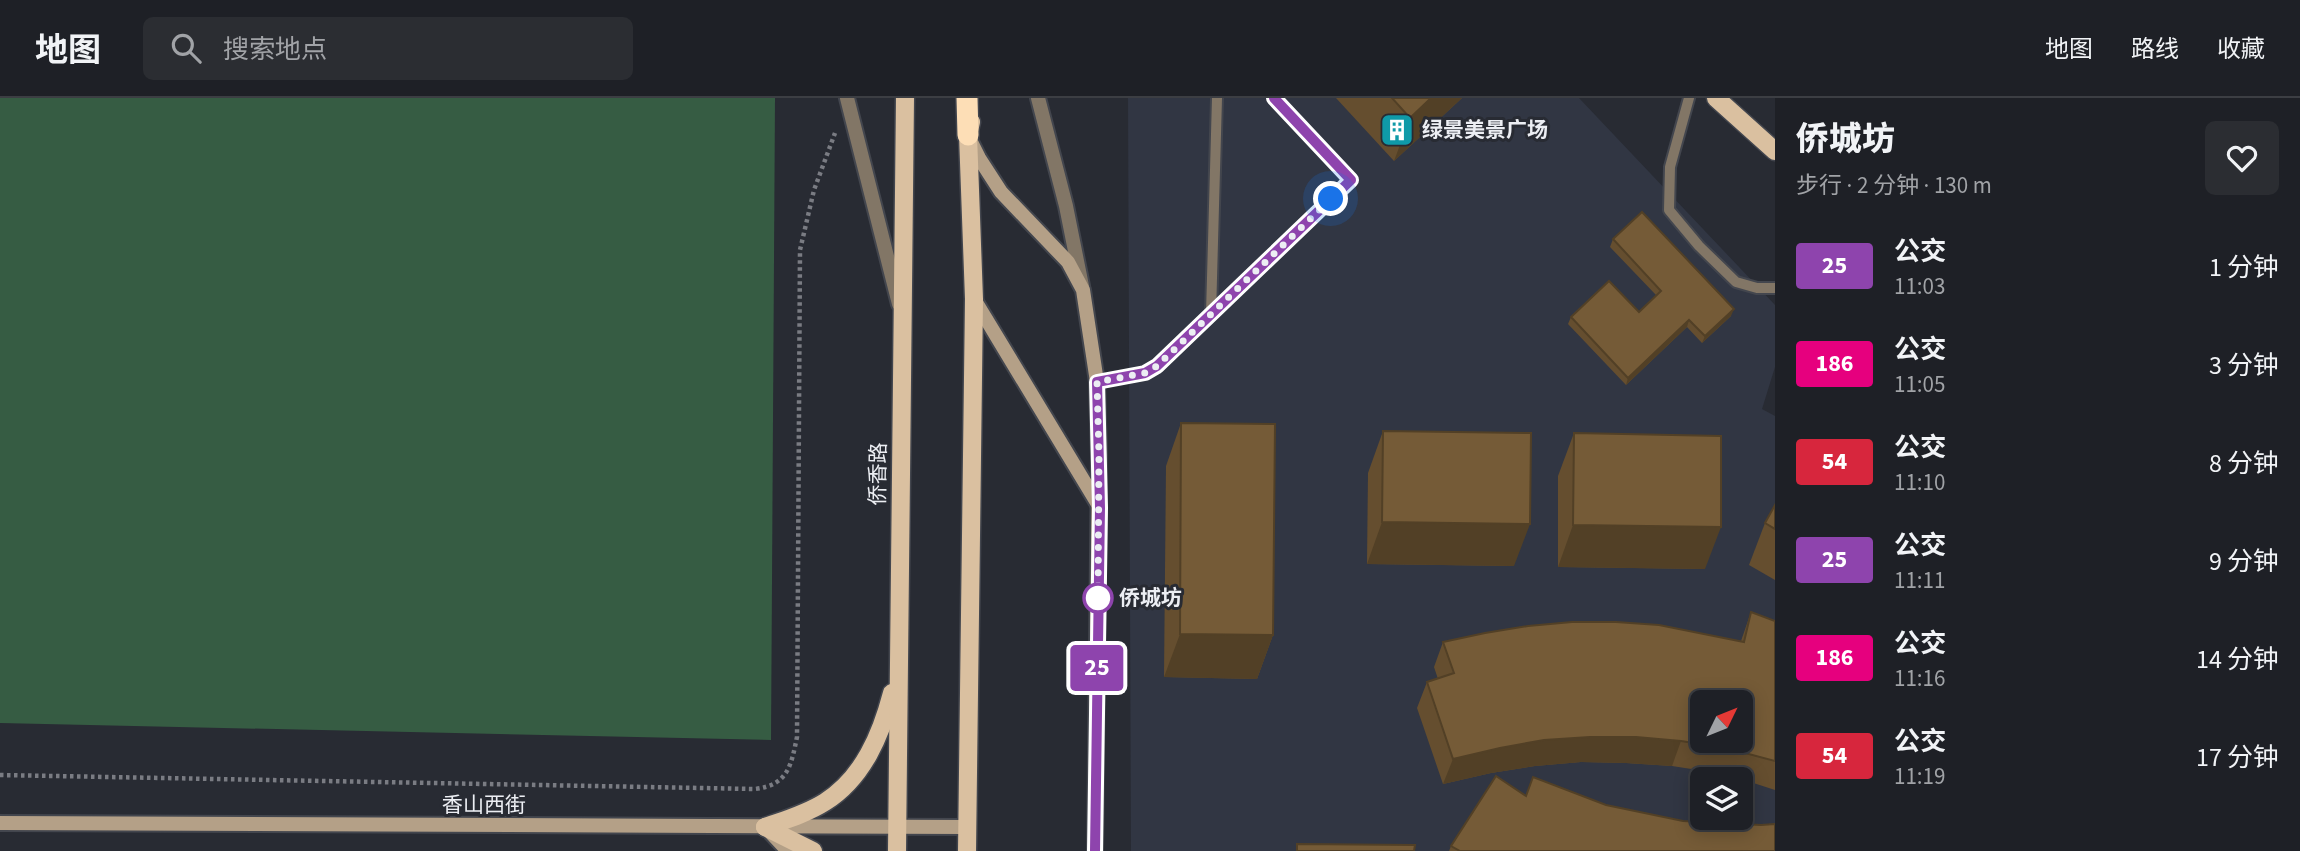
<!DOCTYPE html>
<html lang="zh">
<meta charset="utf-8">
<style>
:root{--surface:#1e2026;--page:#2b2d32;--text:#f1f3f6;--muted:#a1a3a7;--line:#3c3e43}
body{margin:0;font-family:"Source Sans 3","Noto Sans SC",sans-serif;background:var(--page);color:var(--text);height:100vh;display:flex;flex-direction:column;font-size:26px;white-space:nowrap}
*{box-sizing:border-box;margin:0}
p{font-size:23px;color:var(--muted)}
.icon{flex:none;width:38px;height:38px;fill:none;stroke:currentColor;stroke-width:2;stroke-linecap:round;stroke-linejoin:round}
.map{position:relative;flex:1;overflow:hidden}
.details{display:flex;flex-direction:column;background:var(--surface);width:525px}
.details>*{flex:none}
.badge{padding:0 14px;border-radius:5px;font-size:24px;line-height:46px}
.needle{width:46px;rotate:47deg}
.controls{position:absolute;left:1690px;top:592px;display:grid;gap:14px}
.controls a{display:grid;place-items:center;width:63px;height:63px;border-radius:10px;background:var(--surface);box-shadow:0 4px 18px #0003,0 0 0 2px var(--line);font-size:35px}
.you{position:absolute;width:35px;height:35px;margin:-18px;border:5px solid #fff;border-radius:50%;background:#1a73e8;box-shadow:0 0 0 10px #1a73e833}
.map>.badge{position:absolute;translate:-50% -50%;box-shadow:0 0 0 4px #fff}
.round{display:grid;place-items:center;flex:none;width:74px;height:74px;border-radius:10px;background:var(--page)}
.head{display:flex;align-items:center;justify-content:space-between;height:119px;padding:0 21px}
h1{font-size:33px;font-weight:800;line-height:52px}
ul{padding:0;list-style:none}
li{display:flex;align-items:center;gap:21px;height:98px;padding:0 21px}
li div{flex:1}
li b{display:block;font-size:26px}
li em{font-style:normal}
li .badge{min-width:77px;font-weight:700;text-align:center}
header{display:flex;align-items:center;gap:42px;box-sizing:border-box;height:98px;padding:0 35px;background:var(--surface);border-bottom:2px solid var(--line)}
header strong{font-size:33px}
nav{display:flex;gap:38px;margin-inline-start:auto;font-size:24px}
.search{width:490px;height:63px;background:var(--page);display:flex;align-items:center;gap:18px;box-sizing:border-box;padding:0 24px;border-radius:10px;color:var(--muted);font-size:26px}
main{display:flex;flex:1;min-height:0}
.map>svg:first-child{display:block}
.built{fill:#313643;fill-rule:evenodd}
.green{fill:#365c43}
.lines{fill:none;stroke-linecap:round;stroke-linejoin:round}
.lane-casing{stroke:#43464e;stroke-width:14}
.street-casing{stroke:#43464e;stroke-width:18}
.secondary-casing{stroke:#43464e;stroke-width:18}
.primary-casing{stroke:#43464e;stroke-width:21}
.highway-casing{stroke:#43464e;stroke-width:24}
.path{stroke:#7a7c83;stroke-width:4.5;stroke-dasharray:3.5 3.5;stroke-linecap:butt}
.lane{stroke:#827666;stroke-width:10}
.street{stroke:#827666;stroke-width:14}
.secondary{stroke:#b4a087;stroke-width:14}
.primary{stroke:#dac0a0;stroke-width:18}
.highway{stroke:#fddeb6;stroke-width:21}
.wall{fill:#654e2f}
.shaded-wall{fill:#524026}
.building{fill:#755b37;stroke:#524026;stroke-width:2;fill-rule:evenodd}
.line-casing{stroke:#fff;stroke-width:16}
.line{stroke:#8e44ad;stroke-width:10}
.walk{stroke:#eceef3;stroke-width:7;stroke-dasharray:0 12.6}
.stop-dot{fill:#fff;stroke:#8e44ad;stroke-width:3.5}
.labels{text-anchor:middle;stroke-width:6;stroke-linejoin:round;paint-order:stroke}
.poi-label{font-size:21px;font-weight:bold;fill:#eceef3;stroke:#282b33;text-anchor:start}
.street-label{font-size:21px;fill:#eceef3;stroke:#282b33}
.stop-label{font-size:21px;font-weight:bold;fill:#eceef3;stroke:#282b33;text-anchor:start}
</style>
<header>
<strong>地图</strong>
<div class="search"><svg class="icon" aria-label="search" viewBox="0 0 24 24"><circle cx="10" cy="10" r="6"/><path d="M15 15l6 6"/></svg>搜索地点</div>
<nav><a>地图</a><a>路线</a><a>收藏</a></nav>
</header>
<main>
<div class="map">
<svg width="1775" height="753" viewBox="0 0 1775 753">
<rect width="100%" height="100%" fill="#282b33"/>
<!-- built -->
<path class="built" d="M1128,0H1579L1775,207V269L1762,311L1775,318V753H1131ZM1703,604H1741V642H1703ZM1703,681H1741V719H1703Z"/>
<!-- green -->
<path class="green" d="M0,0H775L771,642L0,625Z"/>
<g class="lines">
<defs>
<g id="lane">
<path d="M1689,0L1670,69L1669,112L1699,148L1736,184L1757,190H1775"/>
<path d="M1211,216L1217,0"/>
<path d="M1097,284L1145,275L1157,268L1351,81L1274,0"/>
</g>
<g id="street">
<path d="M847,0L899,206"/>
<path d="M1038,0L1066,108L1082,188"/>
</g>
<g id="secondary">
<path d="M970,42L979,60L1001,94L1068,164L1083,192L1097,284L1099,357L1095,753"/>
<path d="M974,201L1099,408"/>
<path d="M0,725L967,729"/>
<path d="M771,735L788,753"/>
</g>
<g id="primary">
<path d="M1716,0L1775,53"/>
<path d="M765,729C785,722 806,716 825,704C863,680 881,637 892,595"/>
<path d="M765,729L813,753"/>
<path d="M897,753L905,0"/>
<path d="M967,753L974,201L968,37L971,24"/>
</g>
<path id="highway" d="M967,0L968,37"/>
</defs>
<!-- lane casing -->
<use href="#lane" class="lane-casing"/>
<!-- street casing -->
<use href="#street" class="street-casing"/>
<!-- secondary casing -->
<use href="#secondary" class="secondary-casing"/>
<!-- primary casing -->
<use href="#primary" class="primary-casing"/>
<!-- highway casing -->
<use href="#highway" class="highway-casing"/>
<!-- path -->
<path class="path" d="M0,677L755,691C788,687 791,668 797,639L800,152L814,92L835,35"/>
<!-- lane -->
<use href="#lane" class="lane"/>
<!-- street -->
<use href="#street" class="street"/>
<!-- secondary -->
<use href="#secondary" class="secondary"/>
<!-- primary -->
<use href="#primary" class="primary"/>
<!-- highway -->
<use href="#highway" class="highway"/>
</g>
<!-- wall -->
<g class="wall">
<path d="M1336,0H1462L1394,63Z"/>
<path d="M1613,141L1731,218L1702,245L1687,229L1626,287L1568,226L1571,219L1639,214L1656,197L1610,149Z"/>
<path d="M1181,325L1273,537L1257,581L1164,579L1166,368Z"/>
<path d="M1383,333L1514,468L1367,466L1368,375Z"/>
<path d="M1574,335L1705,471L1558,469V378Z"/>
<path d="M1775,407V482L1749,467L1765,425Z"/>
<path d="M1751,514L1775,523V692L1741,681L1717,675L1672,668L1626,665L1581,664L1535,668L1491,675L1443,686L1417,610L1427,584L1438,581L1434,569L1443,544L1741,543Z"/>
<path d="M1526,698L1606,707L1683,723L1761,727L1775,753H1449L1451,748Z"/>
</g>
<!-- shaded-wall -->
<g class="shaded-wall">
<path d="M1431,0H1462L1394,63L1410,20Z"/>
<path d="M1734,211L1731,218L1702,245L1705,238Z"/>
<path d="M1689,222L1687,229L1626,287L1628,280Z"/>
<path d="M1382,424L1530,426L1514,468L1367,466Z"/>
<path d="M1573,427L1721,429L1705,471L1558,469Z"/>
<path d="M1180,536L1273,537L1257,581L1164,579Z"/>
<path d="M1590,639H1636L1681,643L1672,668L1626,665L1581,664L1535,668L1491,675L1443,686L1453,661L1500,650L1544,642Z"/>
</g>
<!-- building -->
<g class="building">
<path d="M1392,0H1431L1410,20Z"/>
<path d="M1642,114L1734,211L1705,238L1689,222L1628,280L1571,219L1609,183L1639,214L1661,193L1613,141Z"/>
<path d="M1181,325L1275,326L1273,537L1180,536Z"/>
<path d="M1383,333L1531,335L1530,426L1382,424Z"/>
<path d="M1574,335L1721,338V429L1573,427Z"/>
<path d="M1775,407V431L1765,425Z"/>
<path d="M1751,514L1775,523V663L1726,650L1681,643L1636,639H1590L1544,642L1500,650L1453,661L1427,584L1454,575L1443,544L1485,535L1528,528L1572,524H1616L1659,527L1744,544ZM1703,604H1741V642H1703Z"/>
<path d="M1496,678L1526,698L1533,679L1606,707L1683,723L1761,727L1775,726V753H1460L1451,748Z"/>
<path d="M1297,746L1415,747L1414,753H1297Z"/>
</g>
<g class="lines">
<defs>
<path id="line" d="M1095,753L1100,410L1097,284L1145,275L1157,268L1351,82L1274,0"/>
</defs>
<!-- line casing -->
<use href="#line" class="line-casing"/>
<!-- line -->
<use href="#line" class="line"/>
<!-- walk -->
<path class="walk" d="M1098,500L1099,357L1097,284L1145,275L1157,268L1331,101"/>
</g>
<!-- icons -->
<defs>
<symbol id="building-square" viewBox="-11 -11 22 22"><rect x="-9" y="-9" width="18" height="18" rx="4" fill="#0f9aa8" stroke="#282b33"/><path d="M-4-6H4V6H1V3H-1V6H-4ZM-2.5-4.3h1.7v1.8h-1.7ZM.8-4.3h1.7v1.8H.8ZM-2.5-1h1.7V.8h-1.7ZM.8-1h1.7V.8H.8Z" fill="#fff"/></symbol>
</defs>
<g fill-rule="evenodd">
<use href="#building-square" x="1378" y="13" width="38" height="38"/>
</g>
<!-- markers -->
<circle class="stop-dot" cx="1098" cy="500" r="14"/>
<g class="labels">
<!-- poi labels -->
<g class="poi-label">
<text x="1422" y="39">绿景美景广场</text>
</g>
<!-- street labels -->
<g class="street-label">
<text transform="translate(878 376) rotate(-89)" y="7">侨香路</text>
<text x="484" y="714">香山西街</text>
</g>
<!-- stop labels -->
<g class="stop-label">
<text x="1119" y="507">侨城坊</text>
</g>
</g>
</svg>
<div class="controls">
<a><svg class="needle" viewBox="-14 -14 28 28"><path d="M0-13l5 13h-10z" fill="#e53935"/><path d="M0 13l5-13h-10z" fill="#a1a3a7"/></svg></a>
<a><svg class="icon" aria-label="layers" viewBox="0 0 24 24"><path d="M12 4l9 5-9 5-9-5zM3 14l9 5 9-5"/></svg></a>
</div>
<div class="you" style="left:1331px;top:101px"></div>
<b class="badge" style="left:1097px;top:570px;background:#8e44ad;color:#fff">25</b>
</div>
<section class="details">
<div class="head"><div><h1>侨城坊</h1><p>步行 · 2 分钟 · 130 m</p></div><a class="round"><svg class="icon" aria-label="heart" viewBox="0 0 24 24"><path d="M12 20l-8-8c-3-5 5-10 8-4 3-6 11-1 8 4z"/></svg></a></div>
<ul>
<li><span class="badge" style="background:#8e44ad;color:#fff">25</span><div><b>公交</b><p>11:03</p></div><em>1 分钟</em></li>
<li><span class="badge" style="background:#e6007e;color:#fff">186</span><div><b>公交</b><p>11:05</p></div><em>3 分钟</em></li>
<li><span class="badge" style="background:#d7263d;color:#fff">54</span><div><b>公交</b><p>11:10</p></div><em>8 分钟</em></li>
<li><span class="badge" style="background:#8e44ad;color:#fff">25</span><div><b>公交</b><p>11:11</p></div><em>9 分钟</em></li>
<li><span class="badge" style="background:#e6007e;color:#fff">186</span><div><b>公交</b><p>11:16</p></div><em>14 分钟</em></li>
<li><span class="badge" style="background:#d7263d;color:#fff">54</span><div><b>公交</b><p>11:19</p></div><em>17 分钟</em></li>
</ul>
</section>
</main>
